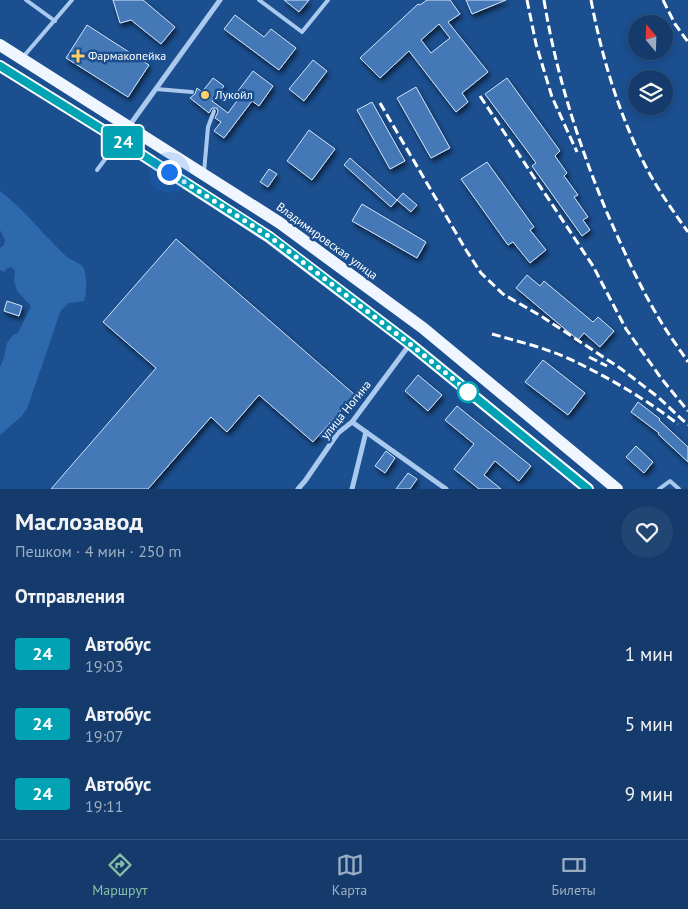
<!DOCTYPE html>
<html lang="ru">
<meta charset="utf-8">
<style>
:root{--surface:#143b6b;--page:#214673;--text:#f1f3f6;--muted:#9dadc1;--line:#33557e;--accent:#8abfa5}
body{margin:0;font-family:"PT Sans",sans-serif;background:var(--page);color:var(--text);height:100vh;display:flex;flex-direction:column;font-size:19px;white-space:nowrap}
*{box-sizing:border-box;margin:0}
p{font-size:16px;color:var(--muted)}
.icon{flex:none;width:28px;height:28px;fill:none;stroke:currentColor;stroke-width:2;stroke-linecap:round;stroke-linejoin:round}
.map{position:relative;height:489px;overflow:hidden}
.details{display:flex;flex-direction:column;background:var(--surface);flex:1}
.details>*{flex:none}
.badge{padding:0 10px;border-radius:4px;font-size:18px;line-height:32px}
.needle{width:32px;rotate:341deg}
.fabs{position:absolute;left:628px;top:15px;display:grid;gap:10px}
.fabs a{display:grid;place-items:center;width:45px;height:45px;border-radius:50%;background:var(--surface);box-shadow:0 2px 8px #0003,0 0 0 1px var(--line);font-size:25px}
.you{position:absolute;width:25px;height:25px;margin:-12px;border:4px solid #fff;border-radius:50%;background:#1a73e8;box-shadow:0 0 0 8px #1a73e833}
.map>.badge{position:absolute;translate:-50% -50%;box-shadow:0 0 0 2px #fff}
h2{padding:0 15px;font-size:19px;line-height:45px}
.round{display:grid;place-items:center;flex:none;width:52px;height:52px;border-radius:26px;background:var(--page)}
.head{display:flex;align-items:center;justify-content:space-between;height:85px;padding:0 15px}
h1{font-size:24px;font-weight:800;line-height:38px}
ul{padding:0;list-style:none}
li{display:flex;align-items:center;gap:15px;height:70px;padding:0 15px}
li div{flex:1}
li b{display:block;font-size:19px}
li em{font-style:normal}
li .badge{min-width:55px;font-weight:700;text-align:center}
.dock{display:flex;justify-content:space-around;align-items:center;height:70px;border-top:1px solid var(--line);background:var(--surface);font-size:14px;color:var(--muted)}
.dock a{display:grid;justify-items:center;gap:2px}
.dock .on{color:var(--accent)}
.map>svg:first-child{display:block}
.green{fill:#2e69ad}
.building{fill:#4478b7;stroke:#cfe3fa;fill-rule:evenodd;filter:url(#shadow)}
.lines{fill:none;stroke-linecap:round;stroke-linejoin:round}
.lane{stroke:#a9c9ee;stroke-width:4}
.street{stroke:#a9c9ee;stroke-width:5}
.primary{stroke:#f0f6ff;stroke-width:12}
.rail{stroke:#fff;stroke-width:3;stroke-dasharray:9 4;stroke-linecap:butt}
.line-casing{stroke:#fff;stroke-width:11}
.line{stroke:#00a3b4;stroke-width:8}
.walk{stroke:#fff;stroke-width:5;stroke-dasharray:0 9}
.poi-dot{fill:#ffd166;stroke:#1b4f8f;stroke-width:2}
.stop-dot{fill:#fff;stroke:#00a3b4;stroke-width:2.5}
.labels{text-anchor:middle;stroke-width:5;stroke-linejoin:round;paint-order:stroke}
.poi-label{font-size:12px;fill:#fff;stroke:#1b4f8f;text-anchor:start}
.street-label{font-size:12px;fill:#fff;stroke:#1b4f8f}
</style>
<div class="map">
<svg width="688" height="489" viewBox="0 0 688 489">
<defs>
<filter id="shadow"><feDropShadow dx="2" dy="3.5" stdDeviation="2.5" flood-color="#0009"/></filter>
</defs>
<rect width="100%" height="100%" fill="#1b4f8f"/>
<!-- green -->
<path class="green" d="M0,191C26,211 44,236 67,257C72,261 79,262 83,267C87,272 87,296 84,301L69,303L61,310L27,409L21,417L0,435V367L4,358L7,343L13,335L18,333L31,306L17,291L14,281L15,271L12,267L7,268L4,272L0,270V248L4,245L5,240L0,230Z"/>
<!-- building -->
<g class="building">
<path d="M113,0H143L175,27L161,44L131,20L120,23Z"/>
<path d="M284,0H309L299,12Z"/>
<path d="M427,0H450L460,14L448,22L488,72L462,93L468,102L456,112L409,51L380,78L360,58L418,4L420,5ZM439,24L450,38L431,53L421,40Z"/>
<path d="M466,0H506L472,14Z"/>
<path d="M235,15L264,37L271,29L296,48L279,70L224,29Z"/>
<path d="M87,25L149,65L128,97L66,58Z"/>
<path d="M313,60L327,71L304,101L289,89Z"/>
<path d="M253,71L273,86L259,106L252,101L224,138L214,131L221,122L215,118L218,112L217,108H212L209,113L190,98L195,94L197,88L202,92L213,78L224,86L212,101L228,113L242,94L238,91Z"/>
<path d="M507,78L560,151L555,156L567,173L564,176L578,195L574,197L588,217L583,220L590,230L582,236L532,166L536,163L485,94Z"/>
<path d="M416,87L450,148L431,158L397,98Z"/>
<path d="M372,102L405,161L390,169L357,110Z"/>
<path d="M309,130L335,149L312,180L287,161Z"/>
<path d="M350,158L397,200L391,207L344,165Z"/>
<path d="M487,162L534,227L530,230L546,250L530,263L513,242L508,245L461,179Z"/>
<path d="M269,169L277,174L268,187L260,182Z"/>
<path d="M403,193L417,205L411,212L397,200Z"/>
<path d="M362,204L426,242L417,258L352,221Z"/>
<path d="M176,239L355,395L313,442L259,395L227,432L211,417L148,489H51L156,368L103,322Z"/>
<path d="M527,275L540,286L544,281L593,322L598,317L614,331L600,347L584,333L578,340L516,288Z"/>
<path d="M7,301L22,306L19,316L4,311Z"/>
<path d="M543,360L585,393L568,415L525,382Z"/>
<path d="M418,375L442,395L428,411L405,391Z"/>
<path d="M638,402L660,419L659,420L688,447V462L658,434L659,433L631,412Z"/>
<path d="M457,406L531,466L519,481L495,461L484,475L501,489H479L454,469L474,444L445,420Z"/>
<path d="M636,446L653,462L644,473L626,457Z"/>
<path d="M386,451L395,458L385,473L375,466Z"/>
<path d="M408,473L417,479L410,489H396Z"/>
</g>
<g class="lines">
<!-- lane -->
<g class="lane">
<path d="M26,0L55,21"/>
<path d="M259,0L302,32L328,0"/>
<path d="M23,57L72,0"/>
<path d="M156,89L192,92"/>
<path d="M97,170L118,142"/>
<path d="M204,172L208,127L214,111"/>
<path d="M659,489L670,481L679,489"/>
</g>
<!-- street -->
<g class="street">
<path d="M119,140L220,0"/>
<path d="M352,422L446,489"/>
<path d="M298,489L305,481L338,433L352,422L410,344"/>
<path d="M352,489L366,432"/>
</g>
<!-- primary -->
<g class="primary">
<path d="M0,45L280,223L423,328L617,489"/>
<path d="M0,66L119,140L269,237L410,344L588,489"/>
</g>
<!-- rail -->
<g class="rail">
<path d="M527,0L536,44L552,97L577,152"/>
<path d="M544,0C556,74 579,146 608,215C623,249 638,283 657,315C666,331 678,347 688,362"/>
<path d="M591,0C602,58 619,115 646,167C658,190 673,211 688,232"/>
<path d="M663,0L675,24L688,42"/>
<path d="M480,96L593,266L626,329L661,378L688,411"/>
<path d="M380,103L466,250L481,273L503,294L541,316L620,368L658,397L688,425"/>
<path d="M492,334C520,342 550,349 576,362C611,379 647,400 678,424"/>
<path d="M589,357L607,366"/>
</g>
</g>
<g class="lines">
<defs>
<path id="line" d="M0,66L119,140L270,237L410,344L588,489"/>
</defs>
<!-- line casing -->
<use href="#line" class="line-casing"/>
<!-- line -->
<use href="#line" class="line"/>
<!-- walk -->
<path class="walk" d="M169,172L270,237L410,344L469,392H468"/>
</g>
<!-- markers -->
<g class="poi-dot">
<path d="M75.5 48.5h5v5h5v5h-5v5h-5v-5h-5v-5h5z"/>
<circle cx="205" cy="95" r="5"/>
</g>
<circle class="stop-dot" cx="468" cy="392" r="10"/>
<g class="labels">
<!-- poi labels -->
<g class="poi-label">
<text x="88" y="60">Фармакопейка</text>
<text x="215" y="99">Лукойл</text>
</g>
<!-- street labels -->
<g class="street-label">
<text transform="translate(327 241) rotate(36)" y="4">Владимировская улица</text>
<text transform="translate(346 410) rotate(-51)" y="4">улица Ногина</text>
</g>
</g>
</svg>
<div class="fabs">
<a><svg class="needle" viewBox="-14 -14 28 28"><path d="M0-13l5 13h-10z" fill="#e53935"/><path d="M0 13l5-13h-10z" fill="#9dadc1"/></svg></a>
<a><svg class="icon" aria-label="layers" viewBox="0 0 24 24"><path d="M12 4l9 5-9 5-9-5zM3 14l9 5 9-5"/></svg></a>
</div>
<div class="you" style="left:169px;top:172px"></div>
<b class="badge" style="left:123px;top:142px;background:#00a3b4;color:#fff">24</b>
</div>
<section class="details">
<div class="head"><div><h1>Маслозавод</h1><p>Пешком · 4 мин · 250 m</p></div><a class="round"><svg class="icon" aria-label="heart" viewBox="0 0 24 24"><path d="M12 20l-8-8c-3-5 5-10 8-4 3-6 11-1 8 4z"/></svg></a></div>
<h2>Отправления</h2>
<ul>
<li><span class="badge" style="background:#00a3b4;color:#fff">24</span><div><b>Автобус</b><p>19:03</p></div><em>1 мин</em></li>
<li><span class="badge" style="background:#00a3b4;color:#fff">24</span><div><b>Автобус</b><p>19:07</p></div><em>5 мин</em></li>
<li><span class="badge" style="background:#00a3b4;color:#fff">24</span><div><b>Автобус</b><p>19:11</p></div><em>9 мин</em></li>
</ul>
</section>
<nav class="dock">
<a class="on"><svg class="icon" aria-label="directions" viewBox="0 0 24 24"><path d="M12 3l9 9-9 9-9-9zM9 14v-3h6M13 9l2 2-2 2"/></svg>Маршрут</a>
<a><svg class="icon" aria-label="map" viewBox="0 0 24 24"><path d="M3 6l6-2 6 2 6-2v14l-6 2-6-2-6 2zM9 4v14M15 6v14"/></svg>Карта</a>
<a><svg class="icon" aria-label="tickets" viewBox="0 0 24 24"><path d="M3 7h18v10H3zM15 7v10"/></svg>Билеты</a>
</nav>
